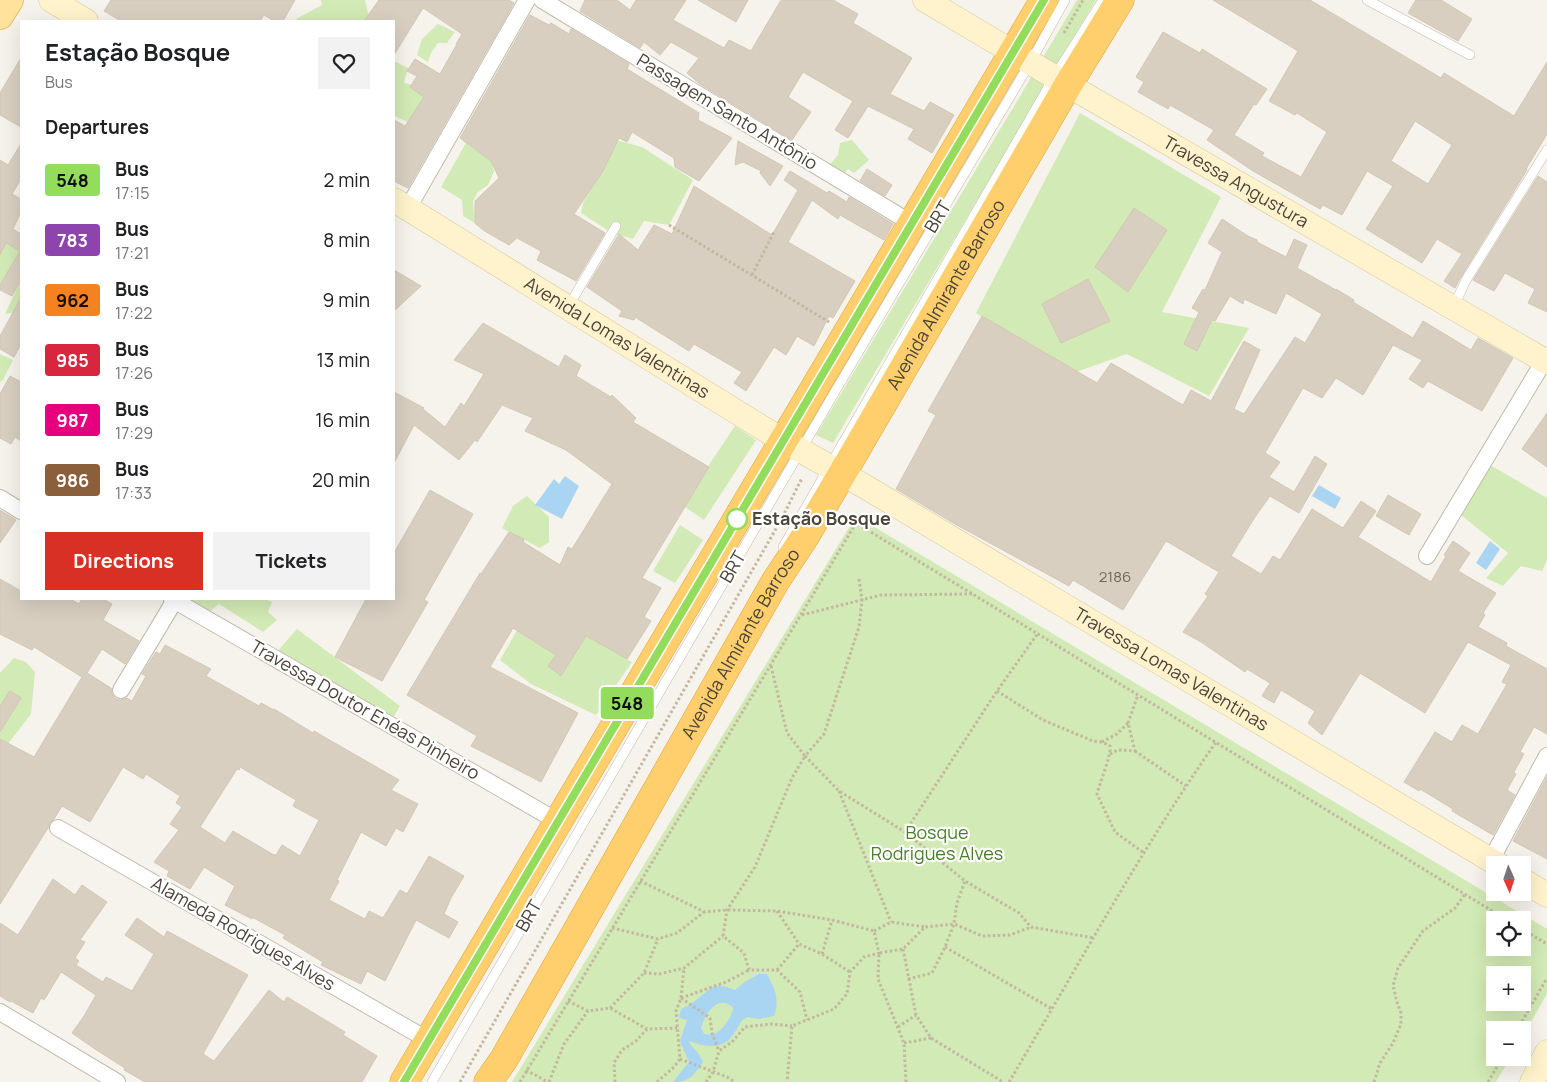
<!DOCTYPE html>
<meta charset="utf-8">
<style>
:root{--surface:#fff;--page:#f2f2f2;--text:#202124;--muted:#757577;--accent:#d93025}
body{margin:0;font-family:Manrope,sans-serif;background:var(--page);color:var(--text);height:100vh;display:flex;flex-direction:column;font-size:19px;white-space:nowrap}
*{box-sizing:border-box;margin:0}
p{font-size:16px;color:var(--muted)}
.icon{flex:none;width:28px;height:28px;fill:none;stroke:currentColor;stroke-width:2;stroke-linecap:round;stroke-linejoin:round}
.map{position:relative;flex:1;overflow:hidden}
.details{position:absolute;left:20px;top:20px;width:375px;height:580px;display:flex;flex-direction:column;background:var(--surface);border-radius:0px;box-shadow:0 5px 20px #0002}
.details>*{flex:none}
.badge{padding:0 10px;border-radius:4px;font-size:18px;line-height:32px}
.needle{width:32px;rotate:177deg}
.tools{position:absolute;left:1486px;top:856px;display:grid;gap:10px}
.tools a{display:grid;place-items:center;width:45px;height:45px;border-radius:0px;background:var(--surface);box-shadow:0 5px 20px #0002;font-size:25px}
.map>.badge{position:absolute;translate:-50% -50%;box-shadow:0 0 0 2px #fff}
h2{padding:0 25px;font-size:19px;line-height:45px}
.round{display:grid;place-items:center;flex:none;width:52px;height:52px;border-radius:0px;background:var(--page)}
.overview{display:flex;align-items:center;justify-content:space-between;height:85px;padding:0 25px}
h1{font-size:24px;font-weight:700;line-height:38px}
.action{display:flex;gap:10px;margin-top:auto;padding:10px 25px}
.action a{flex:1;height:58px;border-radius:0px;background:var(--accent);color:#fff;font-size:20px;font-weight:700;line-height:58px;text-align:center}
.action a+a{background:var(--page);color:var(--text)}
ul{padding:0;list-style:none}
li{display:flex;align-items:center;gap:15px;height:60px;padding:0 25px}
li div{flex:1}
li b{display:block;font-size:19px}
li em{font-style:normal}
li .badge{min-width:55px;font-weight:700;text-align:center}
.map>svg:first-child{display:block}
.green{fill:#d2eab5;fill-rule:evenodd}
.water{fill:#a9d4f2;fill-rule:evenodd}
.building{fill:#d8cfc1;stroke:#d3c7b4;fill-rule:evenodd}
.lines{fill:none;stroke-linecap:round;stroke-linejoin:round}
.lane-casing{stroke:#c2bbae;stroke-width:10}
.street-casing{stroke:#c2bbae;stroke-width:18}
.secondary-casing{stroke:#d6c79b;stroke-width:25}
.primary-casing{stroke:#e6c16a;stroke-width:28}
.highway-casing{stroke:#e0a43c;stroke-width:29}
.path{stroke:#c4b79f;stroke-width:3;stroke-dasharray:2.5 2.5;stroke-linecap:butt}
.lane{stroke:#fff;stroke-width:9}
.street{stroke:#fff;stroke-width:16}
.secondary{stroke:#fff3cd;stroke-width:24}
.primary{stroke:#ffe39c;stroke-width:26}
.highway{stroke:#ffcf6e;stroke-width:28}
.line-casing{stroke:#fff;stroke-width:11}
.line{stroke:#93dc5c;stroke-width:8}
.stop-dot{fill:#fff;stroke:#93dc5c;stroke-width:2.5}
.labels{text-anchor:middle;stroke-width:4.5;stroke-linejoin:round;paint-order:stroke}
.number-label{font-size:15px;fill:#6e675b}
.street-label{font-size:18px;fill:#4b4439;stroke:#fff}
.stop-label{font-size:18px;font-weight:bold;fill:#4b4439;stroke:#fff;text-anchor:start}
.park-label{font-size:18px;fill:#4a7f2a;stroke:#fff}
</style>
<div class="map">
<svg width="1547" height="1082" viewBox="0 0 1547 1082">
<rect width="100%" height="100%" fill="#f6f3ec"/>
<!-- green -->
<g class="green">
<path d="M321,0H365L370,21H297L296,19L322,5Z"/>
<path d="M1077,0H1096L833,443L816,435L1016,103Z"/>
<path d="M438,24L455,32L447,43H438L431,53L428,62L417,55L422,39Z"/>
<path d="M394,61L408,68L404,83L416,86L428,94L419,112L408,122L394,116Z"/>
<path d="M1080,113L1221,197L1162,312L1249,328L1209,396L1127,354L1073,373L976,313Z"/>
<path d="M616,140L642,147L693,180L669,225L644,221L633,239L612,233L581,213L583,203L608,161L603,153Z"/>
<path d="M852,140L869,160L854,173L848,169L844,174L829,166L838,155L840,143Z"/>
<path d="M466,143L491,161L494,171L488,185L478,192L473,201L475,223L463,216L462,200L441,187Z"/>
<path d="M5,243L21,252V311L5,314L21,280L0,285V250Z"/>
<path d="M0,354L13,360L3,380L0,382Z"/>
<path d="M735,426L756,440L704,520L682,505Z"/>
<path d="M1490,465L1547,498V560L1542,571L1521,566L1503,586L1486,578L1508,553L1461,515Z"/>
<path d="M527,496L549,517V542L540,548L502,528L513,506Z"/>
<path d="M856,516L1547,929V994L1523,1036L1522,1030H1495V1058H1510L1496,1082H512ZM1495,920H1522V948H1495ZM1495,975H1522V1002H1495Z"/>
<path d="M680,525L703,540L675,583L653,571Z"/>
<path d="M538,594L605,647L632,662L596,715L531,684L500,660Z"/>
<path d="M182,599H265L272,602L268,612L277,620L263,632L219,604L208,613Z"/>
<path d="M297,629L400,706L391,721L275,654Z"/>
<path d="M14,658L26,662L35,672L31,714L0,754V673Z"/>
</g>
<!-- water -->
<g class="water">
<path d="M565,476L579,486L562,519L535,505L554,479L559,484Z"/>
<path d="M1319,485L1341,498L1335,509L1312,496Z"/>
<path d="M1490,541L1500,549L1486,570L1476,563Z"/>
<path d="M759,974H767C775,989 780,1000 774,1016L758,1019L747,1017C739,1022 740,1024 735,1032C725,1050 707,1048 690,1041L689,1043L698,1053L703,1062C694,1075 690,1082 673,1082L689,1062L680,1041L687,1020L679,1018L681,1009C684,1007 689,1006 692,1003C711,991 710,980 735,990L746,981ZM719,1003H726L733,1007C733,1016 722,1032 713,1034C710,1035 707,1034 704,1034L701,1028C705,1016 708,1009 719,1003Z"/>
</g>
<!-- building -->
<g class="building">
<path d="M111,0H295L283,21H274L264,15L260,21H121L104,11Z"/>
<path d="M379,0H509L514,3L408,188L394,181V120L405,126L424,97L410,87L417,76L407,71L415,59L440,74L457,44H456L462,34L423,8L394,55V21H364Z"/>
<path d="M585,0H617L630,10L636,0H686L673,20L724,48L729,40L751,51L781,0H833L858,14L853,23L912,58L890,94L924,111L930,102L954,115L932,153L908,139L914,129L868,106L848,138L835,130L853,101L803,72L788,97L811,112L792,140L700,84L687,73L699,58L671,42L660,55L644,42L640,48L580,11Z"/>
<path d="M698,0H748L736,22Z"/>
<path d="M1213,0H1310L1441,78L1444,73L1514,116L1547,62V134L1526,169L1527,170L1461,277L1455,288L1444,281L1462,254L1437,239L1422,263L1366,229L1393,186L1367,171L1342,215L1323,205L1320,209L1253,171L1207,140L1214,130L1170,105L1168,109L1138,92L1144,82L1136,77L1163,32L1200,53L1202,49L1267,89L1256,105L1254,104L1234,135L1264,153L1262,156L1301,177L1327,132L1297,113L1295,115L1269,101L1298,51ZM1415,121L1452,145L1428,184L1391,161Z"/>
<path d="M1416,0H1441L1472,19L1458,41L1408,13Z"/>
<path d="M530,15L549,25L551,23L569,34L571,29L629,64L627,69L699,113L698,120L732,138L699,181L675,167L674,158L632,132L627,142L619,138L603,171L574,214L605,233L576,281L537,260L541,251L517,238L509,245L483,230L475,223V201L499,178L491,161L460,138Z"/>
<path d="M21,58V127L0,115V93Z"/>
<path d="M738,141L783,166L770,186L760,173L761,171L743,162L735,165Z"/>
<path d="M21,144V179L12,194L21,199V212L13,229L21,234V280L12,296L0,290V285L20,251L6,243L0,255V160L8,165Z"/>
<path d="M867,169L892,185L885,196L860,181Z"/>
<path d="M790,171L827,193L829,191L847,202L849,197L893,224L884,240L840,215L838,219L812,200L788,242L855,281L833,318L829,316L814,346L797,336L786,355L774,347L746,391L734,383L742,372L694,344L689,351L635,317L634,320L619,316L622,311L587,287L619,234L638,250L654,225L672,234L694,186L772,235L798,190L784,180Z"/>
<path d="M1538,176L1547,182V312L1528,303L1535,289L1505,273L1494,291L1473,280Z"/>
<path d="M1134,208L1167,230L1128,292L1095,267Z"/>
<path d="M1222,219L1248,236L1257,240V242L1286,257L1294,239L1307,245L1297,268L1336,290V289L1354,300L1353,302L1413,338L1423,321L1471,350L1478,338L1513,358L1482,411L1428,381L1423,388L1409,379L1422,360L1393,345L1363,395L1336,378L1322,398L1303,388L1265,453L1280,462L1269,477L1294,492L1315,456L1327,464L1299,513L1270,496L1255,517L1231,556L1261,574L1273,556L1280,560L1312,509L1343,528L1361,501L1376,511L1358,537L1431,582L1446,556L1444,555L1453,541L1470,553L1458,571L1496,593L1483,613L1485,615L1478,627L1507,643L1506,646L1547,669V734L1534,727L1520,752L1524,754L1514,772L1516,774L1507,790L1515,795L1493,835L1452,811L1453,809L1420,789L1419,791L1404,782L1435,732L1452,742L1462,725L1478,734L1507,684L1502,682L1511,665L1468,642L1425,713L1360,673L1322,735L1308,723L1315,711L1281,690L1274,703L1262,696L1270,683L1247,669L1245,672L1201,642L1183,632L1208,596L1205,594L1219,572L1166,541L1123,610L1073,580L1069,586L955,524L896,489L936,415L928,411L982,316L1097,383L1111,363L1183,405L1191,390L1211,401L1244,341L1260,350L1234,409L1244,414L1295,337L1305,343L1322,314L1286,293L1276,314L1244,299L1243,304L1230,296L1215,321L1212,320L1197,351L1184,344L1199,312L1192,308L1203,289L1205,290L1222,252L1208,243Z"/>
<path d="M394,270L421,286L394,311Z"/>
<path d="M1088,279L1110,321L1061,343L1042,304Z"/>
<path d="M21,298V344L14,357L0,349V336Z"/>
<path d="M483,323L559,367L565,355L581,365L576,376L611,397L612,395L636,418L633,422L709,467L642,578L661,588L644,617L651,621L627,659L586,636L561,676L548,666L556,655L513,628L490,667L578,713L541,782L471,746L477,736L407,695L480,573L481,574L509,532L524,539L523,542L560,565L568,547L572,549L612,484L566,450L525,431L533,418L502,405L477,442L475,440L459,460L414,425L394,463V392L424,408L423,409L445,427L461,403L464,406L484,374L454,360Z"/>
<path d="M10,376L21,382V441L15,437L11,444L0,438V394Z"/>
<path d="M1547,413V467L1522,449Z"/>
<path d="M430,490L473,514L424,600L428,602L382,681L335,657L366,599H394V553Z"/>
<path d="M1388,495L1421,514L1409,535L1376,516Z"/>
<path d="M0,510L16,520L0,543Z"/>
<path d="M0,579L21,591V599H70L79,604L82,599H103L112,604L103,620L139,641L125,664L102,649L87,673L111,688L112,694L116,699L121,700L127,698L132,701L146,676L142,674L156,652L160,654L165,645L211,669L206,676L259,706L261,703L274,710V709L313,733L314,731L399,780L391,790L418,804L403,832L396,828L386,846L361,832L337,880L339,881L329,900L365,919L369,911L383,918L400,890L407,894L429,856L464,876L451,898L444,914L458,922L449,938L416,920L385,981L367,971L361,984L321,965L323,962L283,938L285,935L252,917V919L225,905L235,886L204,867L190,889L167,876L169,871L154,862L179,830L170,824L182,807L176,803L180,796L146,774L143,779L123,767L90,822L62,806L54,819L50,823L48,828L0,904V739L34,757L82,677L34,647L32,650L0,634ZM240,767L296,800L293,806L319,820L300,856L282,845L276,855H274L233,831L225,843L200,827L237,769L239,770Z"/>
<path d="M10,691L21,698L0,732V706Z"/>
<path d="M1547,777V859L1513,841Z"/>
<path d="M53,879L75,895L82,885L107,902L80,940L85,942L75,958L79,961L76,965L103,982L106,977L132,991L154,954L125,935L137,918L164,937L167,931L248,975L203,1054L214,1061L269,990L284,1002L287,997L345,1032L343,1035L377,1056L362,1082H145L124,1070L125,1068L95,1049L72,1033L84,1016L96,995L61,972L44,1000L41,998L33,1013L11,1001L10,1002L0,996V923L18,935Z"/>
</g>
<g class="lines">
<defs>
<g id="lane">
<path d="M1367,0L1470,55"/>
<path d="M568,307L616,226"/>
<path d="M1453,308L1466,280L1547,150"/>
<path d="M783,547L1054,77L1103,0"/>
<path d="M432,1082L833,395L1030,63L1065,0"/>
</g>
<g id="street">
<path d="M542,0L911,223"/>
<path d="M408,208L527,0"/>
<path d="M0,498L21,511"/>
<path d="M1427,556L1544,361"/>
<path d="M172,599L557,821"/>
<path d="M121,690L175,600"/>
<path d="M58,828L428,1040"/>
<path d="M1491,860L1547,756"/>
<path d="M0,1012L117,1082"/>
</g>
<g id="secondary">
<path d="M51,0L86,21"/>
<path id="s1" d="M925,0L1068,85L1547,362"/>
<path id="s2" d="M394,200L782,440L864,486L1499,865"/>
<path d="M1522,880L1547,895"/>
<path d="M1532,1082L1547,1052"/>
</g>
<path id="primary" d="M0,16L10,0"/>
<g id="highway">
<path d="M404,1082L1044,0"/>
<path id="s3" d="M488,1082L504,1059L775,582L806,535L842,474L1068,85L1120,0"/>
</g>
</defs>
<!-- lane casing -->
<use href="#lane" class="lane-casing"/>
<!-- street casing -->
<use href="#street" class="street-casing"/>
<!-- secondary casing -->
<use href="#secondary" class="secondary-casing"/>
<!-- primary casing -->
<use href="#primary" class="primary-casing"/>
<!-- highway casing -->
<use href="#highway" class="highway-casing"/>
<!-- path -->
<g class="path">
<path d="M1064,33L1083,0"/>
<path d="M669,225L829,322"/>
<path d="M752,275L774,232"/>
<path d="M859,579L862,600L859,627L824,734L805,756L839,791L905,832L965,881L1019,913L1031,927L1094,938"/>
<path d="M802,615L881,595L973,594"/>
<path d="M771,666L787,733L805,756L792,778L755,867L727,910L723,936L744,953L749,970H777L800,992L807,1020"/>
<path d="M997,691L1043,720L1093,741L1102,742"/>
<path d="M1128,723L1138,695"/>
<path d="M1135,751L1186,786"/>
<path d="M1110,754L1118,750L1135,751L1128,723L1117,734L1102,742L1110,746C1111,757 1100,782 1097,794L1115,832L1144,853"/>
<path d="M839,791L891,922"/>
<path d="M905,832L997,691L1038,633"/>
<path d="M640,881L705,912L727,910L777,911L832,920L874,931L879,953L864,957L850,972L847,994L834,1009L792,1026L787,1082"/>
<path d="M777,911L799,944L822,954L850,972"/>
<path d="M612,928L658,939L677,933L704,912"/>
<path d="M1522,929L1547,944"/>
<path d="M874,931L891,922L925,927"/>
<path d="M945,947L1052,1009"/>
<path d="M903,949L916,1015L931,1038L1003,1082"/>
<path d="M822,954L832,920"/>
<path d="M777,970L799,944"/>
<path d="M644,973L659,974L684,968L723,936"/>
<path d="M908,979L932,973L945,947L954,924L957,903L965,881"/>
<path d="M681,998L726,982L749,970"/>
<path d="M681,998L710,1018L712,1033L719,1051"/>
<path d="M568,1001L588,1011L610,1008L647,1029"/>
<path d="M610,1008L644,973L658,939"/>
<path d="M898,1027L916,1015"/>
<path d="M1517,1030L1547,978"/>
<path d="M904,1043L931,1038"/>
<path d="M680,1059L727,1077L735,1082"/>
<path d="M526,1070L548,1082"/>
<path d="M460,1082L781,520L802,478"/>
<path d="M520,1082L856,523L1507,920"/>
<path d="M549,1082L564,1044L588,1011"/>
<path d="M615,1082L614,1063L622,1050L636,1041L647,1029L677,1028"/>
<path d="M657,1082L673,1068L680,1059L676,1011L681,998L684,968"/>
<path d="M706,1082L713,1072L719,1051L732,1042L745,1027L771,1024L792,1026"/>
<path d="M906,1082L904,1043L878,979L879,953L903,949L925,927L954,924L982,936L1010,935L1031,927"/>
<path d="M1009,1082C1077,968 1140,851 1216,742"/>
<path d="M1374,1082L1380,1063L1393,1043L1401,1024V1013L1397,1002L1393,986L1398,968L1423,931L1455,908L1465,894"/>
<path d="M1488,1082L1502,1058"/>
</g>
<!-- lane -->
<use href="#lane" class="lane"/>
<!-- street -->
<use href="#street" class="street"/>
<!-- secondary -->
<use href="#secondary" class="secondary"/>
<!-- primary -->
<use href="#primary" class="primary"/>
<!-- highway -->
<use href="#highway" class="highway"/>
</g>
<g class="lines">
<defs>
<path id="line" d="M404,1082L1044,0"/>
</defs>
<!-- line casing -->
<use href="#line" class="line-casing"/>
<!-- line -->
<use href="#line" class="line"/>
</g>
<!-- markers -->
<circle class="stop-dot" cx="737" cy="519" r="10"/>
<g class="labels">
<!-- number labels -->
<g class="number-label">
<text x="1115" y="582">2186</text>
</g>
<!-- street labels -->
<g class="street-label">
<text transform="translate(727 112) rotate(31)" y="6">Passagem Santo Antônio</text>
<text dy="6" stroke="none"><textPath href="#s1" startOffset="360">Travessa Angustura</textPath></text>
<text transform="translate(938 217) rotate(-59)" y="6">BRT</text>
<text dy="6" stroke="none"><textPath href="#s3" startOffset="911">Avenida Almirante Barroso</textPath></text>
<text dy="6" stroke="none"><textPath href="#s2" startOffset="262">Avenida Lomas Valentinas</textPath></text>
<text transform="translate(733 567) rotate(-60)" y="6">BRT</text>
<text dy="6" stroke="none"><textPath href="#s3" startOffset="506">Avenida Almirante Barroso</textPath></text>
<text dy="6" stroke="none"><textPath href="#s2" startOffset="908">Travessa Lomas Valentinas</textPath></text>
<text transform="translate(365 710) rotate(30)" y="6">Travessa Doutor Enéas Pinheiro</text>
<text transform="translate(529 916) rotate(-60)" y="6">BRT</text>
<text transform="translate(243 934) rotate(30)" y="6">Alameda Rodrigues Alves</text>
</g>
<!-- stop labels -->
<g class="stop-label">
<text x="752" y="525">Estação Bosque</text>
</g>
<!-- park labels -->
<g class="park-label">
<text x="937" y="839">Bosque<tspan x="937" dy="21">Rodrigues Alves</tspan></text>
</g>
</g>
</svg>
<div class="tools">
<a><svg class="needle" viewBox="-14 -14 28 28"><path d="M0-13l5 13h-10z" fill="#e53935"/><path d="M0 13l5-13h-10z" fill="#757577"/></svg></a>
<a><svg class="icon" aria-label="locate" viewBox="0 0 24 24"><circle cx="12" cy="12" r="6"/><path d="M12 2v4M12 18v4M2 12h4M18 12h4"/></svg></a>
<a>+</a>
<a>−</a>
</div>
<b class="badge" style="left:627px;top:703px;background:#93dc5c;color:#111">548</b>
<section class="details">
<div class="overview"><div><h1>Estação Bosque</h1><p>Bus</p></div><a class="round"><svg class="icon" aria-label="heart" viewBox="0 0 24 24"><path d="M12 20l-8-8c-3-5 5-10 8-4 3-6 11-1 8 4z"/></svg></a></div>
<h2>Departures</h2>
<ul>
<li><span class="badge" style="background:#93dc5c;color:#111">548</span><div><b>Bus</b><p>17:15</p></div><em>2 min</em></li>
<li><span class="badge" style="background:#8e44ad;color:#fff">783</span><div><b>Bus</b><p>17:21</p></div><em>8 min</em></li>
<li><span class="badge" style="background:#f58220;color:#111">962</span><div><b>Bus</b><p>17:22</p></div><em>9 min</em></li>
<li><span class="badge" style="background:#d7263d;color:#fff">985</span><div><b>Bus</b><p>17:26</p></div><em>13 min</em></li>
<li><span class="badge" style="background:#e6007e;color:#fff">987</span><div><b>Bus</b><p>17:29</p></div><em>16 min</em></li>
<li><span class="badge" style="background:#8b5e3c;color:#fff">986</span><div><b>Bus</b><p>17:33</p></div><em>20 min</em></li>
</ul>
<div class="action"><a>Directions</a><a>Tickets</a></div>
</section>
</div>
